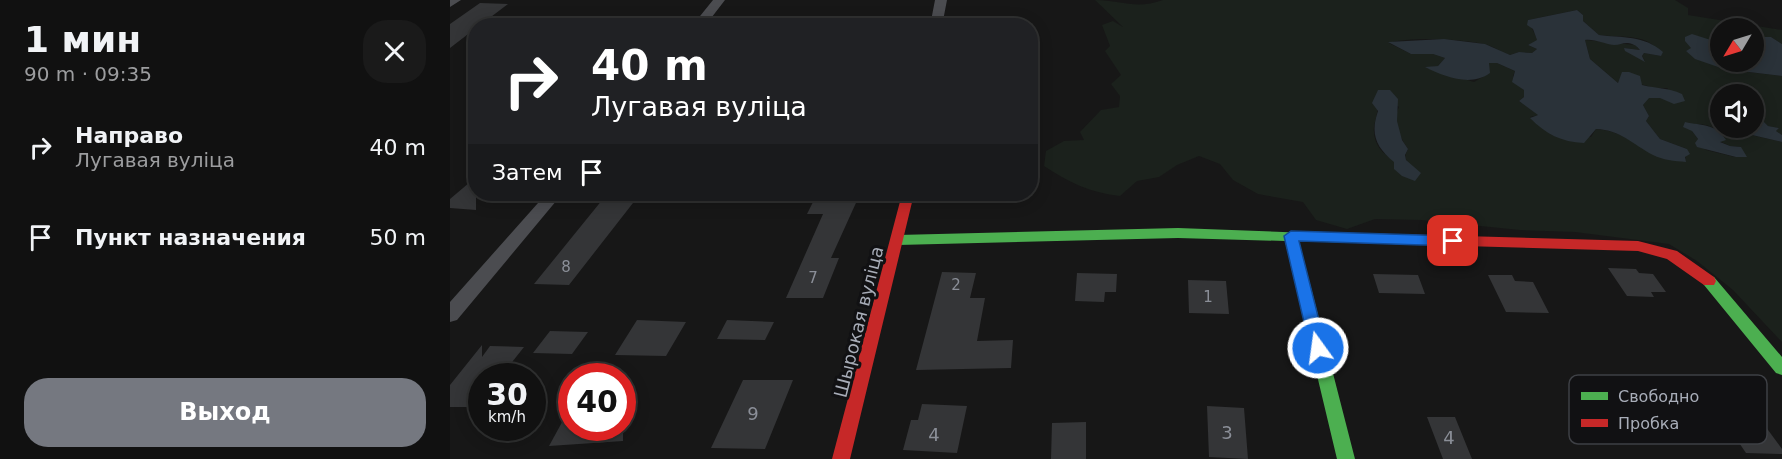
<!DOCTYPE html>
<html lang="ru">
<meta charset="utf-8">
<style>
:root{--surface:#111;--page:#1a1a1a;--text:#f1f3f6;--muted:#9c9d9f;--line:#303131;--accent:#757880}
body{margin:0;font-family:"DejaVu Sans",sans-serif;background:var(--page);color:var(--text);height:100vh;display:flex;flex-direction:column;font-size:22px;white-space:nowrap}
*{box-sizing:border-box;margin:0}
p{font-size:20px;color:var(--muted)}
.icon{flex:none;width:33px;height:33px;fill:none;stroke:currentColor;stroke-width:2;stroke-linecap:round;stroke-linejoin:round}
.map{position:relative;flex:1;overflow:hidden}
.drawer{display:flex;flex-direction:column;background:var(--surface);width:450px}
.drawer>*{flex:none}
.top-card{position:absolute;left:18px;top:18px;width:570px;height:183px;border-radius:24px;box-shadow:0 3px 15px #0003,0 0 0 2px var(--line);background:#202124;color:#fff;overflow:hidden}
.needle{width:39px;rotate:232deg}
.tools{position:absolute;left:1260px;top:18px;display:grid;gap:12px}
.tools a{display:grid;place-items:center;width:54px;height:54px;border-radius:50%;background:var(--surface);box-shadow:0 3px 15px #0003,0 0 0 2px var(--line);font-size:30px}
.speed{position:absolute;left:18px;top:363px;display:flex;gap:12px;font-size:30px;font-weight:700;text-align:center}
.speed>*{display:grid;place-content:center;width:78px;height:78px;border-radius:50%;background:var(--surface);box-shadow:0 3px 15px #0003,0 0 0 2px var(--line);line-height:1}
.speed small{font-size:15px;font-weight:400}
.speed .limit{border:9px solid #d22;background:#fff;color:#111}
.pin{position:absolute;display:grid;place-items:center;width:51px;height:51px;color:#fff;margin:-26px;border-radius:12px;box-shadow:0 3px 9px #0006}
.me{position:absolute;width:66px;margin:-33px;rotate:346deg;stroke-linejoin:round;filter:drop-shadow(0 0 4px #0008)}
.turn{display:flex;align-items:center;gap:21px;height:126px;padding:0 24px;font-size:27px}
.turn .icon{width:78px;height:78px;stroke-width:2.5}
.turn b{display:block;font-size:42px;line-height:51px}
.then{display:flex;align-items:center;height:57px;padding:0 24px;background:#0003;gap:12px;font-size:22px}
.round{display:grid;place-items:center;flex:none;width:63px;height:63px;border-radius:24px;background:var(--page)}
.summary{display:flex;align-items:center;justify-content:space-between;height:102px;padding:0 24px}
h1{font-size:36px;font-weight:700;line-height:45px}
.cta{display:flex;gap:12px;margin-top:auto;padding:12px 24px}
.cta a{flex:1;height:69px;border-radius:24px;background:var(--accent);color:#fff;font-size:24px;font-weight:700;line-height:69px;text-align:center}
ul{padding:0;list-style:none}
li{display:flex;align-items:center;gap:18px;height:90px;padding:0 24px}
li div{flex:1}
li b{display:block;font-size:22px}
li em{font-style:normal}
main{display:flex;flex:1;min-height:0}
.map>svg:first-child{display:block}
</style>
<main>
<section class="drawer">
<div class="summary"><div><h1>1 мин</h1><p>90 m · 09:35</p></div><a class="round"><svg class="icon" aria-label="close" viewBox="0 0 24 24"><path d="M6 6l12 12M18 6L6 18"/></svg></a></div>
<ul>
<li><svg class="icon" aria-label="right" viewBox="0 0 24 24"><path d="M7 20v-9h11M14 6l5 5-5 5"/></svg><div><b>Направо</b><p>Лугавая вуліца</p></div><em>40 m</em></li>
<li><svg class="icon" aria-label="arrive" viewBox="0 0 24 24"><path d="M6 21V4h12l-3 4 3 4H6"/></svg><div><b>Пункт назначения</b></div><em>50 m</em></li>
</ul>
<div class="cta"><a>Выход</a></div>
</section>
<div class="map">
<svg width="1332" height="459" viewBox="0 0 1332 459">
<rect width="100%" height="100%" fill="#171717"/>
<path fill="#1b211c" fill-rule="evenodd" d="M645,0C671,0 686,10 713,0H1225L1238,8V15L1332,30V44L1321,37L1305,53L1304,28H1270V43L1259,40L1236,51L1274,69L1332,76V135L1326,131L1329,128L1318,126L1313,121L1304,119V94H1270V111L1264,110V113H1258L1263,123L1270,128L1332,142V342L1283,290L1247,261L1219,244L1125,232L1070,230L971,220L925,219L897,229L866,220L853,202L808,194L783,180L770,164L749,156L727,165L709,177L687,181L670,196C641,193 618,182 594,166L596,151L614,141L634,140L630,132L651,110L669,107L670,96L661,84L671,75L655,51L660,46L652,25L663,21L673,27ZM1127,10L1133,15V21L1149,35C1170,38 1201,32 1211,56L1194,53L1192,56L1195,61L1174,48L1190,50L1185,45L1135,40L1140,59L1168,83L1171,78L1204,88H1218L1210,98H1198L1193,105L1199,116L1196,121L1210,139L1237,149L1235,161C1195,161 1183,131 1146,129L1141,137L1080,117L1089,115L1069,101L1074,97V90L1063,76L1065,71L1047,63H1038L1039,73L1024,82L977,68L988,66L995,58L983,54H961L939,43C961,36 1011,39 1034,44C1044,46 1050,52 1060,55L1069,52L1082,53L1087,49L1078,45L1088,41L1078,20ZM928,91L949,107C942,120 950,138 958,149C953,158 956,161 963,168C946,162 925,154 924,132C923,125 926,120 927,113C929,103 923,104 928,91ZM1246,124C1259,124 1266,128 1275,137L1269,141L1280,146L1291,147L1285,157L1256,150L1242,131Z"/>
<path fill="#2a3239" d="M1127,10L1133,15V21L1149,35C1172,38 1194,35 1213,52L1211,56L1194,53L1192,56L1195,62L1175,51L1174,48L1190,50C1187,47 1187,46 1182,44C1175,41 1171,45 1164,45C1153,44 1146,39 1135,40L1140,59L1168,83L1172,72H1179L1190,76L1192,85C1207,89 1217,87 1232,94L1235,101L1224,104L1210,98H1199L1193,105L1199,116L1196,121L1210,139L1237,149L1240,154L1235,157L1236,162C1224,161 1213,160 1203,155C1182,144 1171,130 1146,129L1134,143C1111,142 1096,134 1080,118L1088,115L1069,101L1074,97V90L1062,82L1065,71L1047,63H1039L1040,73C1021,87 995,77 975,67L988,66L995,58L983,54H961L938,42L994,39L1035,44L1060,55L1069,52L1082,53L1087,49L1078,45L1087,40L1083,29L1077,25L1078,20Z
M1242,34L1270,43V62H1304V53L1313,43V37H1321L1332,44V76L1274,69L1245,59L1236,51L1241,48L1235,41V37Z
M928,90H940L948,99L947,121L952,140L958,149L955,155L956,160L971,173L965,181L952,176L944,169V162C926,147 920,134 928,111L922,103Z
M1304,119L1313,121L1318,126L1329,128L1326,131L1332,135V142L1272,128H1304Z
M1235,122C1252,126 1266,123 1276,140L1270,142L1280,146L1291,147L1297,157H1286L1247,147L1245,143L1248,139L1242,131L1233,127Z"/>
<path fill="#343537" d="M30,3L58,4L29,26H26V28L0,48V24Z
M26,177V210L0,208V199Z
M157,194H190L119,285L84,284Z
M367,194H410L381,258H389L373,298H336L373,214H357Z
M1158,268L1186,269L1189,273L1203,274L1216,292H1201L1204,297L1177,296Z
M492,272L526,273L520,298H535L527,341L563,340L561,368L466,370Z
M627,273L667,274L666,292H655L654,302L625,301Z
M923,274L968,275L975,294L929,293Z
M1038,275H1062L1065,281L1083,282L1099,313L1056,312Z
M738,280L776,281L779,314L739,313Z
M187,320L236,322L216,356L165,355Z
M277,320L324,322L315,340L267,339Z
M100,331L138,332L122,354L83,353Z
M32,345V357L40,346L74,347L51,376H32V407H0V385Z
M293,380H343L315,449L261,448Z
M1249,384L1285,385L1332,449V454L1296,453Z
M122,404V428H173V441L99,446Z
M472,404L517,406L507,453L453,450L461,420H468Z
M757,406L794,408L798,459L759,457Z
M977,417H1005L1022,459H993Z
M636,422V459H601L602,423Z"/>
<g fill="none" stroke-linecap="round" stroke-linejoin="round">
<path fill="#4b4c50" fill-rule="evenodd" d="M0,0H11L0,7Z
M263,0H275L255,26H242Z
M485,0H497L492,26H480Z
M96,194H112L7,320L0,322V302Z"/>
<path fill="#4caf50" fill-rule="evenodd" d="M728,228L911,235L913,238L906,243L849,241L905,459H887L835,241L728,238L448,245L441,240L448,235Z
M1259,276L1264,277L1332,357V375L1326,373L1254,285L1252,281L1254,277Z"/>
<path fill="#c62828" fill-rule="evenodd" d="M452,194H464L400,459H382Z
M906,233L1188,241L1227,251L1264,277L1266,281L1264,285H1254L1217,259L1188,251L906,243L899,238Z"/>
</g>
<path fill="#1a73e8" stroke="#114b97" stroke-width="1.5" d="M841,231L1003,236L1010,241L1003,246L849,241L876,348L874,352L868,354L863,352L860,348L834,236Z"/>
<g text-anchor="middle" stroke-width="6" stroke-linejoin="round" paint-order="stroke">
<g font-size="15" fill="#8b8f98">
<text x="116" y="272">8</text>
<text x="363" y="283">7</text>
<text x="506" y="290">2</text>
<text x="758" y="302">1</text>
</g>
<g font-size="18" fill="#a8adb8" stroke="#111113">
<text transform="translate(409 322) rotate(-76)" y="6">Шырокая вуліца</text>
</g>
<g font-size="18" fill="#8b8f98">
<text x="303" y="420">9</text>
<text x="777" y="439">3</text>
<text x="484" y="441">4</text>
<text x="999" y="444">4</text>
</g>
</g>
<rect x="1119" y="375" width="198" height="69" rx="9" fill="#111113" stroke="#3e4045" stroke-width="1.5"/>
<rect x="1131" y="392" width="27" height="8" fill="#4caf50"/>
<rect x="1131" y="419" width="27" height="8" fill="#c62828"/>
<g font-size="16" fill="#a8adb8">
<text x="1168" y="402">Свободно</text>
<text x="1168" y="429">Пробка</text>
</g>
</svg>
<div class="tools">
<a><svg class="needle" viewBox="-14 -14 28 28"><path d="M0-13l5 13h-10z" fill="#e53935"/><path d="M0 13l5-13h-10z" fill="#9c9d9f"/></svg></a>
<a><svg class="icon" aria-label="sound" viewBox="0 0 24 24"><path d="M4 9h4l5-4v14l-5-4H4zM17 9q2 3 0 6"/></svg></a>
</div>
<div class="speed"><div>30<small>km/h</small></div><div class="limit">40</div></div>
<div class="pin" style="left:1003px;top:241px;background:#d93025"><svg class="icon" aria-label="arrive" viewBox="0 0 24 24"><path d="M6 21V4h12l-3 4 3 4H6"/></svg></div>
<svg class="me" style="left:868px;top:348px" viewBox="-20 -20 40 40"><circle r="17" fill="#1a73e8" stroke="#fff" stroke-width="3"/><path d="M0-11L8 9 0 5-8 9z" fill="#fff"/></svg>
<div class="top-card">
<div class="turn"><svg class="icon" aria-label="right" viewBox="0 0 24 24"><path d="M7 20v-9h11M14 6l5 5-5 5"/></svg><div><b>40 m</b>Лугавая вуліца</div></div>
<div class="then">Затем<svg class="icon" aria-label="arrive" viewBox="0 0 24 24"><path d="M6 21V4h12l-3 4 3 4H6"/></svg></div>
</div>
</div>
</main>
